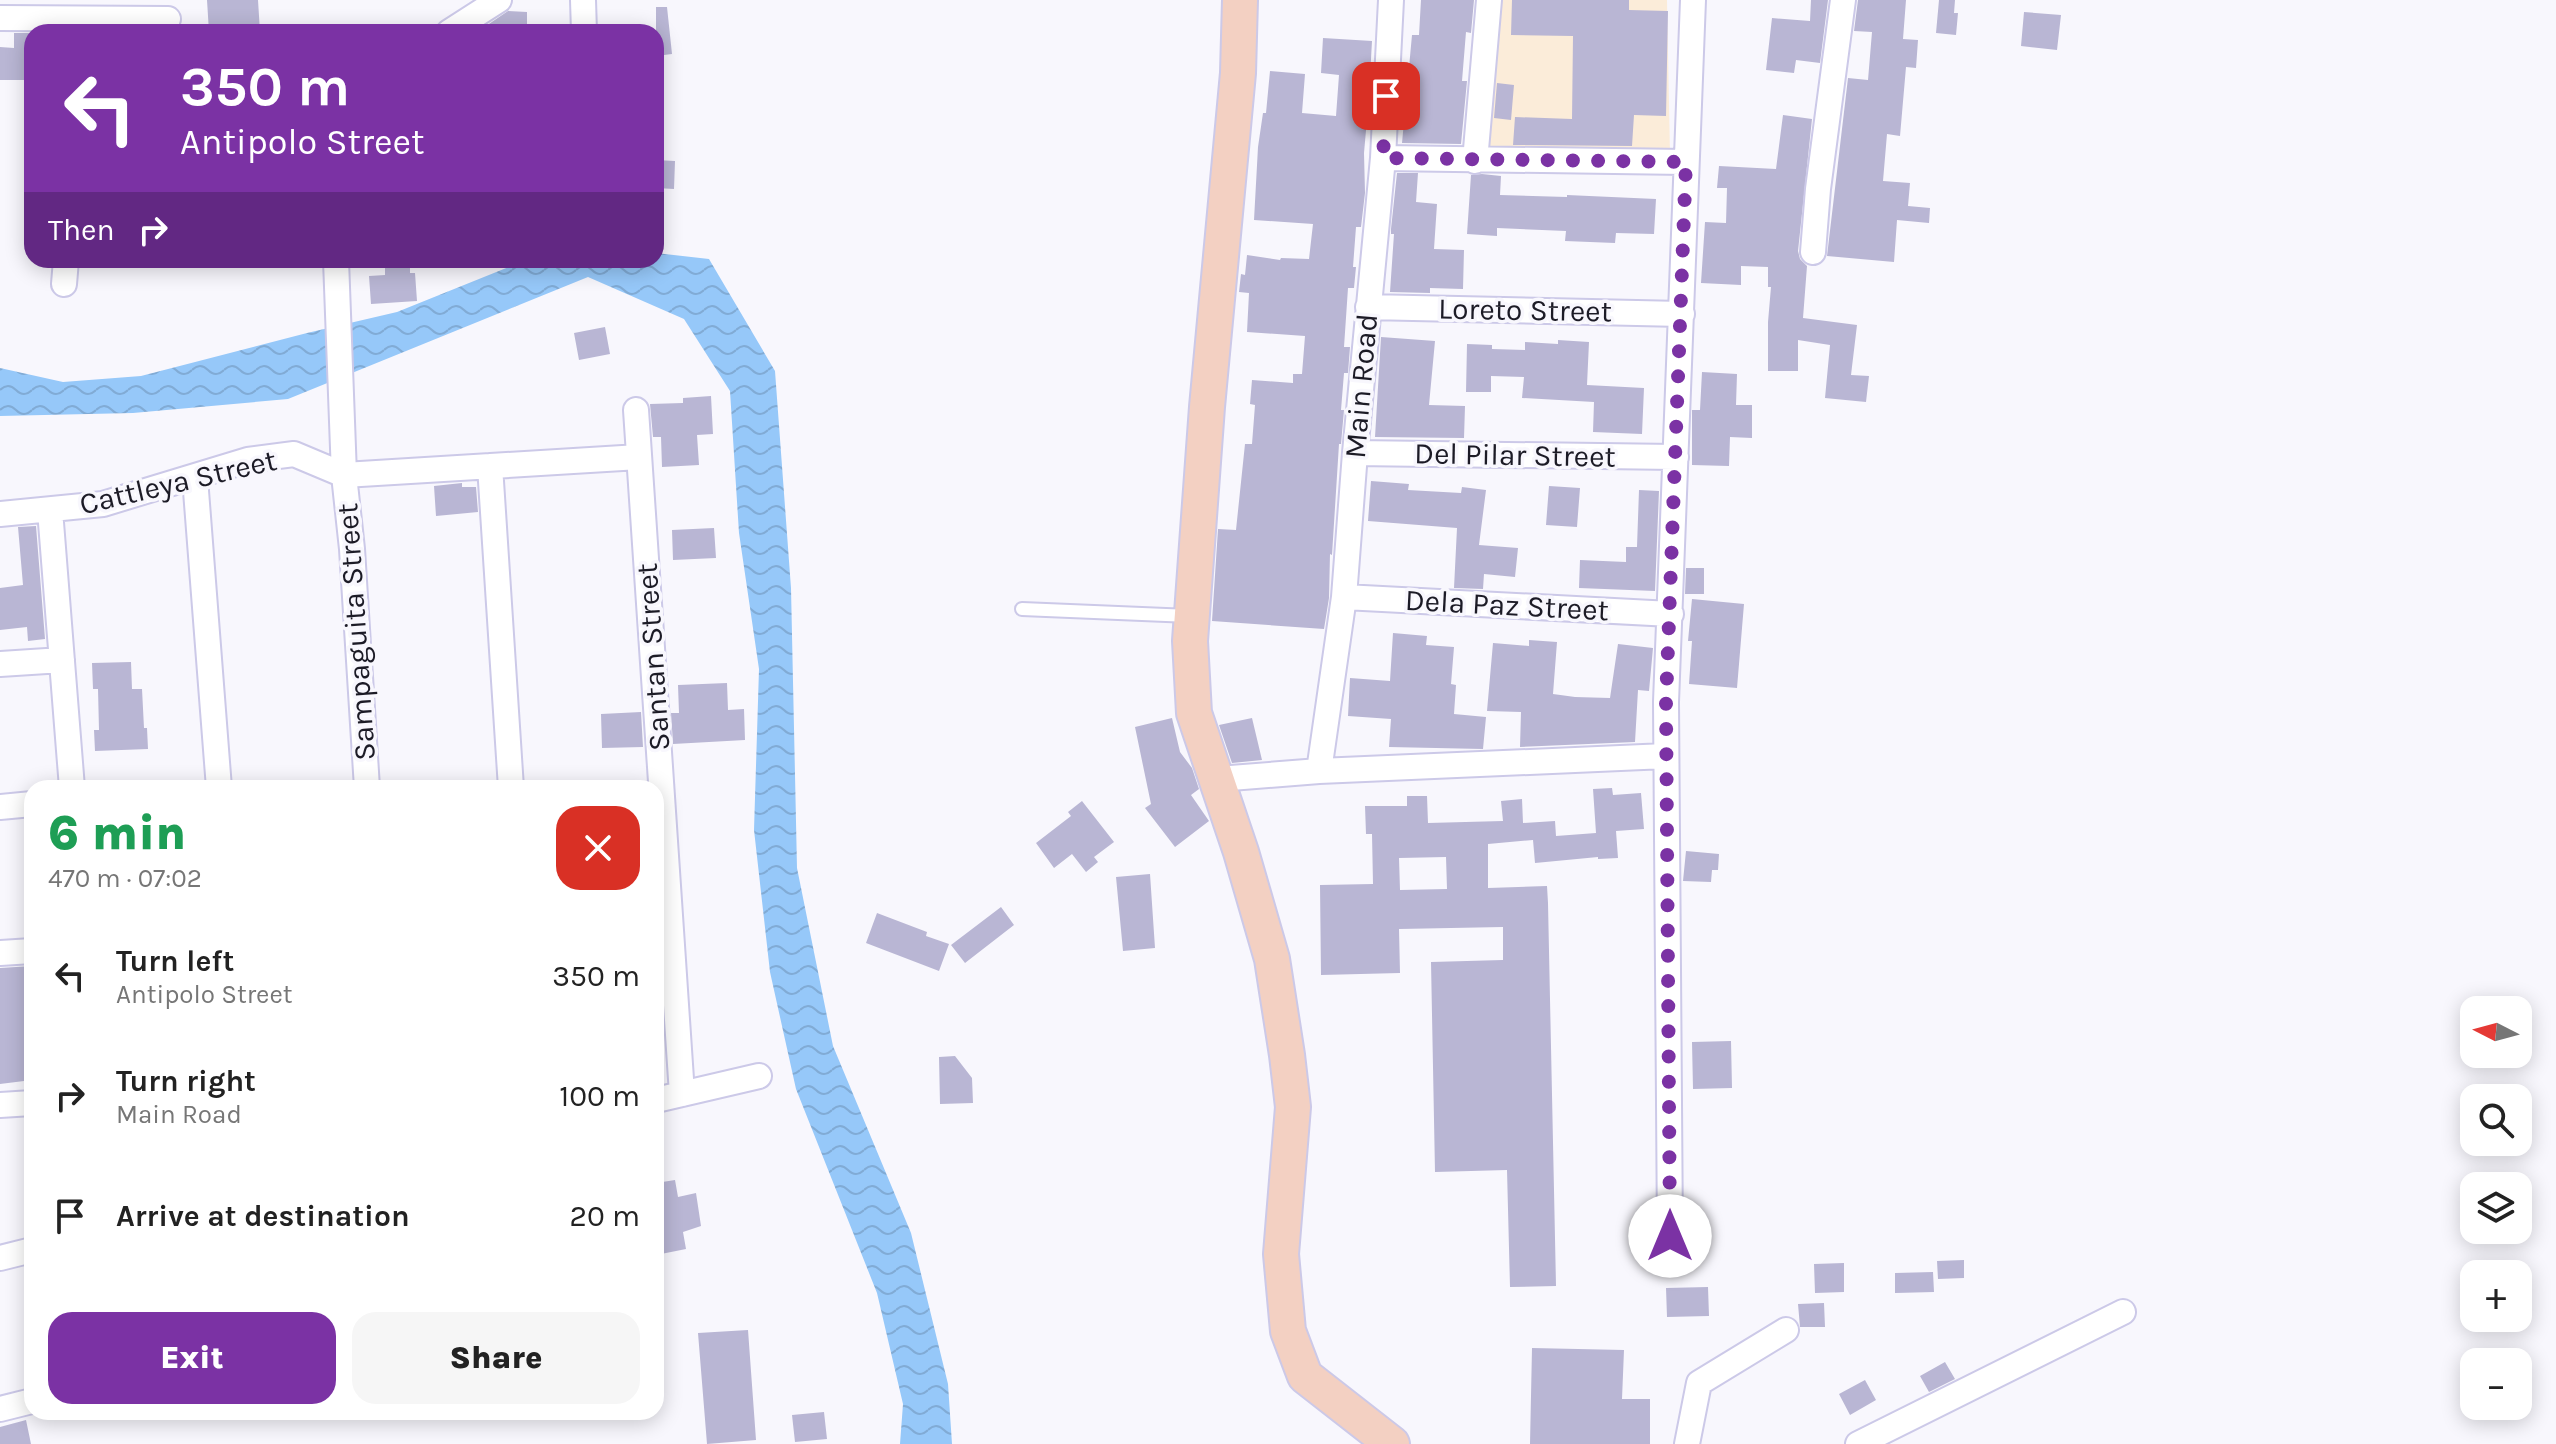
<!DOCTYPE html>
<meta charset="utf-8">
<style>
:root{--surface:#fff;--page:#f6f6f6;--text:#222;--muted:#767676;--accent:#7b32a4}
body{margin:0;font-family:Karla,sans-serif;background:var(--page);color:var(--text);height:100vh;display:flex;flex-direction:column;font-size:30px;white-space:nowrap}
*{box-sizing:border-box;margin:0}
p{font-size:26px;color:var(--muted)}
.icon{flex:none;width:44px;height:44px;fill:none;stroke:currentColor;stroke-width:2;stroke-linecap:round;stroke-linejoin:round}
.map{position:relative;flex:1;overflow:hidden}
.panel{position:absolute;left:24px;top:780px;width:640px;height:640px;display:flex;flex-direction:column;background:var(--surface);border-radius:24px;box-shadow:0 4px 20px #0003}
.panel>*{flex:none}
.guide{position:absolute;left:24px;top:24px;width:640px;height:244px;border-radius:24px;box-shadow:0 4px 20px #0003;background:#7b32a4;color:#fff;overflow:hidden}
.needle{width:52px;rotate:276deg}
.tools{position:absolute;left:2460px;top:996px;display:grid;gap:16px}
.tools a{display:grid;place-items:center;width:72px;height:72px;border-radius:16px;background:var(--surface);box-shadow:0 4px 20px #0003;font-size:40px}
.pin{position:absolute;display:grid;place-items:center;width:68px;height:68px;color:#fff;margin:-34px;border-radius:16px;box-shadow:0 4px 12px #0006}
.me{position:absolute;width:88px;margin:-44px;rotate:0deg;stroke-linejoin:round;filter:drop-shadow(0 0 6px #0008)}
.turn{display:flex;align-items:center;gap:28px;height:168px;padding:0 24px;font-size:36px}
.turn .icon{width:104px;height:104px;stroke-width:2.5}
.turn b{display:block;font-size:56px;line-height:68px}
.then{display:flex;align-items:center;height:76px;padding:0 24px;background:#0003;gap:16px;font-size:30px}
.round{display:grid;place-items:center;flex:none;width:84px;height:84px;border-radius:24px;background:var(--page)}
.headline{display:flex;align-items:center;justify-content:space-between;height:136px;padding:0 24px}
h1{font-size:48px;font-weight:800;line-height:60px;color:#1e9e55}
.action{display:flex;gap:16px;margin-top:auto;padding:16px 24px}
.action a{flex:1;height:92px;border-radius:24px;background:var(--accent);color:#fff;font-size:32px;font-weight:800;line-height:92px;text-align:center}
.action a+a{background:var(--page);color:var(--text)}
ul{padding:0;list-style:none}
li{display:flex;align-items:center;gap:24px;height:120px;padding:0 24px}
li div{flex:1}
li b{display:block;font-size:30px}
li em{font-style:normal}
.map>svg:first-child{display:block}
</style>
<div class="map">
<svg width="2556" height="1444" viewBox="0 0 2556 1444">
<defs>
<pattern id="water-waves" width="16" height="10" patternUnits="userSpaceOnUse" patternTransform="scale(2)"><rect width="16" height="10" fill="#96c8f9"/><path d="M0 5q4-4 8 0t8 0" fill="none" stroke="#81abd5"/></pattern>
</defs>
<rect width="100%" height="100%" fill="#f8f7fd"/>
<path fill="#fbecd9" d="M1495,0H1667L1670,155L1482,154Z"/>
<path fill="url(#water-waves)" d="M656,253L709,259L775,371L791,588L797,868L833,1046L911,1233L948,1384L952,1444H900L903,1404L877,1293L796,1089L770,972L754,830L759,669L739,533L730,391L684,319L588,277L288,399L133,413L0,416V368L63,382L141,376L307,333L397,312L526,260H656Z"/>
<path fill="#b9b6d4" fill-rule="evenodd" d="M207,0H258L260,32H209Z
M1421,0H1474L1471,33L1466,32L1462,81H1467L1461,144L1402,143L1412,35H1419Z
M1512,0H1629V10L1668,11L1666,116L1634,115L1632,146L1513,145L1515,117L1572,119L1573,36L1511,35Z
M1811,0H1828L1820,63L1796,60L1794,73L1766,70L1772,18L1810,21Z
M1858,0H1906L1903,39L1918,40L1916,68L1906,67L1900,136L1887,134L1883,181L1910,183L1908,206L1930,208L1929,223L1897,220L1894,262L1827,256L1848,78L1868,80L1872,32L1854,31Z
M1939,0H1955L1954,13H1958L1956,35L1936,33Z
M656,7H667L672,54L656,56Z
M508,11L527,12V32H486V26Z
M2024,12L2061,15L2057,50L2021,46Z
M14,33H32V80H0V47L14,48Z
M1323,38L1372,41L1370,77L1366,76L1363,119H1367L1364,153L1365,193L1361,227H1356L1353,267H1356L1354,288H1348L1344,347H1350L1348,373H1344L1341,410H1344L1341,444H1339L1332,555L1330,554L1329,598L1324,629L1212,621L1218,529L1236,530L1245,444H1252L1255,405L1250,404L1252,380L1293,383V374H1302L1305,336L1247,332L1249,293L1239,292L1241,274L1245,275L1247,255L1280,260L1281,258L1309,259L1313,224L1254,220L1258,147L1263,113H1266L1270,71L1305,74L1302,113L1336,116L1339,75L1321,73Z
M1497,83L1514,85L1511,120L1494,118Z
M1783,115L1812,119L1798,251L1800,259L1807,266L1803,318L1857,325L1851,375L1869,376L1866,402L1825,398L1830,345L1798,340V371H1768V322L1771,287H1768V267L1741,266V285L1701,283L1705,222L1726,223L1727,188H1717L1719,166L1776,169Z
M656,160L675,161L674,189L656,188Z
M1397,173H1418L1416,202L1437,204L1434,249L1464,250L1463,289L1430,288V293L1390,292L1394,234H1391V229Z
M1482,174L1501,176L1500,195L1567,197V195L1656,199L1654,234L1616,233L1615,243L1565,241L1566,231L1497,228V236L1467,234L1471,175Z
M385,260H410V273H415L417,301L371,304L369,276L385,275Z
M605,327L610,354L579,360L574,333Z
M1381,337L1435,341L1429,405L1465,406L1464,438L1375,437Z
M1558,340L1589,342L1587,385L1644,388L1642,434L1593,432L1594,402L1522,398L1524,377L1491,376V392H1466L1467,344L1492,345V349L1525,350V342L1558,344Z
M1702,372L1737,374L1736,405H1752V438L1730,437L1729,466L1692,465V410H1700Z
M711,396L713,434L697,435L699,465L662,467L661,437H653L650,404L683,403V398Z
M1371,481L1409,484L1408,490L1461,493L1462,487L1486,490L1479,545L1518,548L1515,577L1484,574L1483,589L1454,588L1457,528L1368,521Z
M462,483V487H476L478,512L436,516L434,486Z
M1549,486L1580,488L1577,527L1546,525Z
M1639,490L1659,491L1655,591L1579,588L1580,560L1626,562V547H1637Z
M36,526L45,639L28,641L27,627L0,630V588L23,585L18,527Z
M714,528L716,558L673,560L672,530Z
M1686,568H1704V594H1685Z
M1692,599L1744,604L1737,688L1689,684L1692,641H1688Z
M1393,633L1427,636L1426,645L1454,647L1451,684L1456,685L1454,714L1486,717L1483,749L1389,747L1391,719L1348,716L1350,678L1390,681Z
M1529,640L1557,642L1553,694L1575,697L1610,698L1618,644L1653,648L1649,691L1638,690L1635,742L1520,747L1521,712L1487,711L1493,643L1529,646Z
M131,662L132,689H142L144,728H147L148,749L95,751L94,730H99L98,689H93L92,663Z
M727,683L728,710L744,709L745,740L673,744L671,713H679L678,685Z
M641,712L643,747L602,748L601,714Z
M1172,718L1180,752L1192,768L1199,789L1191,795L1209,821L1175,847L1145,808L1151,804L1135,727Z
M1252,718L1262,760L1232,763L1219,725Z
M1612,788L1613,795L1641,793L1644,829L1616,831L1618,858L1598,859V857L1535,863L1533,840L1488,844V888L1547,886L1548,903L1556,1286L1510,1287L1507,1170L1435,1172L1431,962L1503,960V927L1399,929L1400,973L1321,975L1320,885L1373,884L1372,834H1366L1365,806H1407V796H1427L1428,823L1503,821L1501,801L1522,799L1523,823L1555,821L1556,836L1596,833L1593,789ZM1446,857L1447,889L1400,890L1399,858Z
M1082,801L1114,842L1094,857L1098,862L1086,872L1072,854L1054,868L1036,843L1071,816L1068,812Z
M1686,851L1719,854L1718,870H1712L1711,882L1683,881Z
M1150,874L1155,948L1123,951L1116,877Z
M1001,907L1014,925L965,963L951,945Z
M877,913L927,932L926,936L949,944L939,971L866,943Z
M32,966V1080L0,1084V968Z
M1731,1041L1732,1088L1693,1089L1692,1042Z
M955,1056L972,1078L973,1103L940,1104L939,1057Z
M675,1180L678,1197L696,1193L701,1226L683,1232L686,1249L656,1255V1183Z
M1964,1260V1278L1938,1279L1937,1261Z
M1844,1263V1292L1815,1293L1814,1264Z
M1933,1272L1934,1292L1895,1293V1273Z
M1708,1287L1709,1316L1667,1317L1666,1288Z
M1824,1303L1825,1327H1800L1798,1304Z
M748,1330L756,1440L707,1444L698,1333Z
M1532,1348L1624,1350L1622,1399H1650V1444H1530Z
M1945,1362L1955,1379L1929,1392L1920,1376Z
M1865,1380L1876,1400L1850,1415L1839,1394Z
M824,1412L827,1439L795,1442L792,1415Z
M26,1420L31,1444H0V1427Z"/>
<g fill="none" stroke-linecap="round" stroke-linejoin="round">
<defs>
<path id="lane" d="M1022,609L1190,616"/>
<path id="street" d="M583,0L584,32
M0,18L168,19
M449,32L499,0
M1383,158L1686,162
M1475,161L1489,0
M1813,252L1818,189L1843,0
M336,260L344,475L352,549L367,788
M64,284L66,260
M1368,307L1682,314
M636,410L682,1094
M1355,453L1676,457
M490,466L511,788
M195,478L219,788
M50,510L72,788
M0,514L103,504L248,460L294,454L344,475L639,457
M1344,597L1671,614
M0,664L62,660
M1319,771L1344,597L1355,453L1383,158L1391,0
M1218,779L1319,771L1666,756
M0,807L32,804
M0,953L32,951
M656,1100L759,1076
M0,1105L32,1103
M1670,1236L1666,702L1693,0
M0,1258L32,1250
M0,1409L32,1401
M1687,1444L1699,1383L1786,1330
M1858,1444L2123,1312"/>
<path id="secondary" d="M1240,0L1238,73L1207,407L1190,641L1194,713L1241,852L1272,959L1287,1055L1293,1107L1281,1254L1288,1331L1305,1376L1392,1444"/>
</defs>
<use href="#lane" stroke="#ccc9e8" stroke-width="16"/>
<use href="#street" stroke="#ccc9e8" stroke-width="28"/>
<use href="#secondary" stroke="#ccc9e8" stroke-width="38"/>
<use href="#lane" stroke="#fff" stroke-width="12"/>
<use href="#street" stroke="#fff" stroke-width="24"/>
<use href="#secondary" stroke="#f3d0c2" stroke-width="34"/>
</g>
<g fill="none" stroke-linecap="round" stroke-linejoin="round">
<path stroke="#7b32a4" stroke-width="14" stroke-dasharray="0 25.2" d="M1386,96L1383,158L1686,162L1666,702L1670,1236"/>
</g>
<g text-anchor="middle" stroke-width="7" stroke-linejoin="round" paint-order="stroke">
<g font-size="30" fill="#1c1b26" stroke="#f8f7fd">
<text transform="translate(1525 310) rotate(1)" y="10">Loreto Street</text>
<text transform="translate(1361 386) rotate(-85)" y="10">Main Road</text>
<text transform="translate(1515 455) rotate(1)" y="10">Del Pilar Street</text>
<text transform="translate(178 482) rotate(-13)" y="10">Cattleya Street</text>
<text transform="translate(1507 605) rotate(3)" y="10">Dela Paz Street</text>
<text transform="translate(356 632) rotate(-94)" y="10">Sampaguita Street</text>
<text transform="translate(653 657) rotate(-94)" y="10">Santan Street</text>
</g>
</g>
</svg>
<div class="tools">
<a><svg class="needle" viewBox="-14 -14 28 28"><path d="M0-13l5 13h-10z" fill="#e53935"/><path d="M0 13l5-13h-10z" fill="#767676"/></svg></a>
<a><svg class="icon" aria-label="search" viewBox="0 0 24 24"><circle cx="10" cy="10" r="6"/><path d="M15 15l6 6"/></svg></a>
<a><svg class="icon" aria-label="layers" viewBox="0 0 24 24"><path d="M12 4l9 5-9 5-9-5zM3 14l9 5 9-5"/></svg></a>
<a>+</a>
<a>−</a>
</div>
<div class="pin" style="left:1386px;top:96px;background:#d93025"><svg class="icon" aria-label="arrive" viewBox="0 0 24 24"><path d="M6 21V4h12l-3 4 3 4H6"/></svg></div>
<svg class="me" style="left:1670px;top:1236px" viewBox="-20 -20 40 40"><circle r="19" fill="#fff"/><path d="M0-13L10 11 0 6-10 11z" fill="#7b32a4"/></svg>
<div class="guide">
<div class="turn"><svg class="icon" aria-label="left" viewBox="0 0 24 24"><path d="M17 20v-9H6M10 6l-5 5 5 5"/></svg><div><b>350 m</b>Antipolo Street</div></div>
<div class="then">Then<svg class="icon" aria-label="right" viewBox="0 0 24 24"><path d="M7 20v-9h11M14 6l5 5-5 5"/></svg></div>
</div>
<section class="panel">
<div class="headline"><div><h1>6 min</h1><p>470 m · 07:02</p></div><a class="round" style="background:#d93025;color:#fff"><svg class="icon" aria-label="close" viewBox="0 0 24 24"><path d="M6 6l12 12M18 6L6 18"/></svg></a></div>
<ul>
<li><svg class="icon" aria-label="left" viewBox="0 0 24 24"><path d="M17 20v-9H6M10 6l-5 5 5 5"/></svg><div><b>Turn left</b><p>Antipolo Street</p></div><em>350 m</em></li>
<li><svg class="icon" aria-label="right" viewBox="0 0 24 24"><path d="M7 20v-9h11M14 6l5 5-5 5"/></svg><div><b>Turn right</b><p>Main Road</p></div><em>100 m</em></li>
<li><svg class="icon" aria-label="arrive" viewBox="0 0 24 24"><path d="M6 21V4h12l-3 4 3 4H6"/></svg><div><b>Arrive at destination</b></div><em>20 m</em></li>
</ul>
<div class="action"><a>Exit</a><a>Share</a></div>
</section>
</div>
